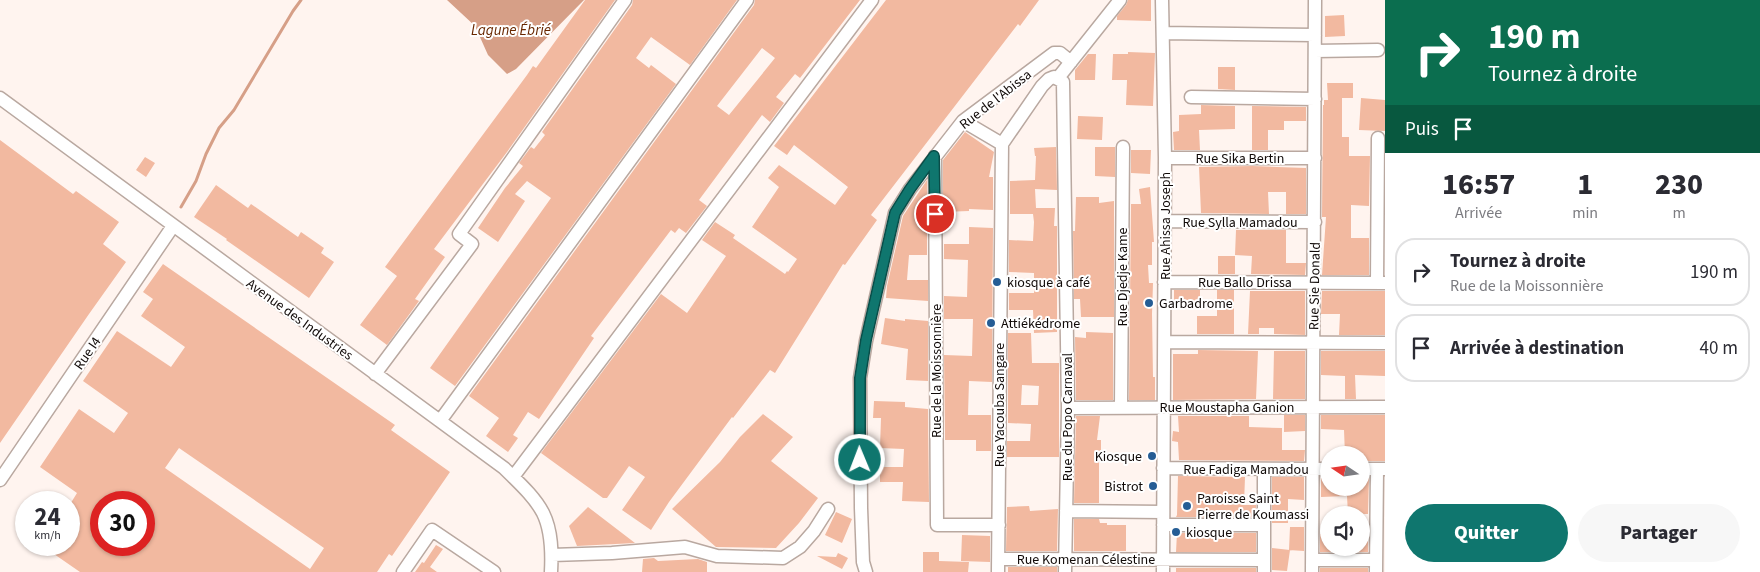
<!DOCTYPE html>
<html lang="fr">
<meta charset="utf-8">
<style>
:root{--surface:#fff;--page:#f7f7f7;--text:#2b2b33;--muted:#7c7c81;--line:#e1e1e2;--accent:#0f766e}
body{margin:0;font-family:"Source Sans 3",sans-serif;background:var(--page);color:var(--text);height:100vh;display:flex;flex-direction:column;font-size:19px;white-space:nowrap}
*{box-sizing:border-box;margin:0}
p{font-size:16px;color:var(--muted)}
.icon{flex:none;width:28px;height:28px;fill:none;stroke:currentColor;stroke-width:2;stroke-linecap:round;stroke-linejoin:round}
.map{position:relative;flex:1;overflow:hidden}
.details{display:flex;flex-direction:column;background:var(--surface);width:375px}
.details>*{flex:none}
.top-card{background:#0b6e4f;color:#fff;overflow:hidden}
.needle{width:32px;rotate:283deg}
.controls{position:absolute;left:1320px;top:446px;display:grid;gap:10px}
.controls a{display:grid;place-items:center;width:50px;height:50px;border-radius:50%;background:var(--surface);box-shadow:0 1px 4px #0004;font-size:25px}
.speed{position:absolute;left:15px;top:491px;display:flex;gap:10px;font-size:25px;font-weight:700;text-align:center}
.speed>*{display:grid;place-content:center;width:65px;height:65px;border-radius:50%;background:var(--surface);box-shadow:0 1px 4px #0004;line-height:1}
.speed small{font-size:12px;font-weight:400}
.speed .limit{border:8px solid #d22;background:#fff;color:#111}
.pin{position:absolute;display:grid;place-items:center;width:42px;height:42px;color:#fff;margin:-21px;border:2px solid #fff;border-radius:50%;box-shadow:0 1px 5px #0007}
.me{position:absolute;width:55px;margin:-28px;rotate:359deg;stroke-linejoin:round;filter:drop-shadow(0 0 4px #0008)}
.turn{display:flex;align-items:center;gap:18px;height:105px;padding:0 20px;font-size:22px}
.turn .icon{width:65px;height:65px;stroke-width:2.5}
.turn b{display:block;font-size:35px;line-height:42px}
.then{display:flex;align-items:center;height:48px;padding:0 20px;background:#0003;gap:10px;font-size:19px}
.eta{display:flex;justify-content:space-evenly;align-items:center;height:85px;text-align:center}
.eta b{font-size:30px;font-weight:800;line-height:35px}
.action{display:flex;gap:10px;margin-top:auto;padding:10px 20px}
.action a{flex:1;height:58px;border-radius:30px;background:var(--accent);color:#fff;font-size:20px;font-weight:800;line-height:58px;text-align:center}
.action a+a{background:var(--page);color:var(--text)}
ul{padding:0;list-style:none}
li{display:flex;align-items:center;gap:15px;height:68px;margin:0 10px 8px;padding:0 10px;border:2px solid var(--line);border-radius:20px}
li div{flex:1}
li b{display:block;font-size:19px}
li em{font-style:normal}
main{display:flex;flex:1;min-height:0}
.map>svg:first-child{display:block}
</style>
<main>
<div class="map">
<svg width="1385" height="572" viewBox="0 0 1385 572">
<rect width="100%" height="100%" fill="#fff4ef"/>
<path fill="#d69f87" d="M447,0H584L516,69L507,74L488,55L475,26Z"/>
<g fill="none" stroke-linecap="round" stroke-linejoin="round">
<path stroke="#d69f87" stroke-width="3" d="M181,207L196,181L206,154L219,128L234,110L293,11L301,0"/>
</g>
<path fill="#f2b9a0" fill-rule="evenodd" d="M585,0H615L507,152L434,249L445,257L415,299L419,301L387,345L360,325L397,276L385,267L527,75L533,66L536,68Z
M633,0H737L690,65L651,37L636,58L649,68L651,65L676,84L455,386L430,368L551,198L527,181L515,194L525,201L498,242L478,228L505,188L523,166L519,163L531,147L534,149L545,135L542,132L632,5Z
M755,0H860L800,78L795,74L776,97L784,103L770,122L762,115L699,200L707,206L686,233L679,228L675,233L671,230L591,336L594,338L539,419L528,412L513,435L518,438L508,452L486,436L499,418L469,396L754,5ZM762,48L775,58L729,115L717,106Z
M886,0H1039L1020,26L1018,24L871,215L877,220L845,265L843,264L775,373L770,370L733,418L732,417L669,502L651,530L622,510L645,477L629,466L607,498H603L541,453L661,294L687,313L726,256L702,240L715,222L735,235L733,238L785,274L787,271L788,272L797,259L752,227L779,187L768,178L779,165L835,205L848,187L794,145L787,155L774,146Z
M1128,0H1151V21L1117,20V16L1126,5Z
M1344,15L1345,36L1325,37V16Z
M1128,52L1155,53L1153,106L1126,105L1127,80H1112L1113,54H1128Z
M1088,54H1096L1095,80H1075V70Z
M1218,67H1235V90L1218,89Z
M1327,83H1353V98H1342V137H1349V156H1370L1369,206L1351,205V238H1369V275H1322L1326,217H1322L1323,105H1324V100H1328Z
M1361,98L1385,100V131L1359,130Z
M1201,105L1235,106V129L1199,130L1200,150H1174L1173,132L1179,131V115L1201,114Z
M1252,106L1306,107V121H1284V130H1268V150H1252Z
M1078,116L1103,117L1102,140L1077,139Z
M965,132L994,152L989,177H993V210L969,209V211L943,212V160Z
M0,140L73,194L76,191L119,222L103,244L126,262L89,314L0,443Z
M1056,147L1057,190L1035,189L1036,208H1055L1054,226H1057V332L1034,333L1033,310H1009V293H1034V273L1009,272V240L1033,241L1034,222L1033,214H1010V181L1035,180L1036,156H1035L1034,148Z
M1095,147H1115V177L1095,176Z
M1131,150H1151L1150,174L1131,173Z
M145,157L155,163L146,177L136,170Z
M1252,166L1306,168V214H1286V192H1268L1269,214L1201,213L1199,167Z
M927,180V255H909L907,280H928V301L886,298L887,286L903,216Z
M216,185L248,208L251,204L298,237L301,232L324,248L321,253L334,262L309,298L226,240L227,239L194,217Z
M1150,187L1154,242H1152V265H1148L1149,283H1153L1152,314L1153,377H1155V400H1129L1131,204H1141L1139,189Z
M1076,197H1099V203L1114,201V317H1081L1080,299H1074L1073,231H1075Z
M969,227L993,228L992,382L969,381L968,415H991V451H976V440H945L944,355L972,356L973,319H944V296L967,297L968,260L944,259V244H969Z
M1236,230H1286V263H1306L1305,275L1251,274L1252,256L1235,255Z
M1218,256H1235V274H1218Z
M163,264L395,425L391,430L450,472L392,556L389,554L377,572H80L41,545H69V506L77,493L40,467L79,409L114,433L128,413L83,381L117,331L171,367L185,347L141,316L153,299L143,292ZM179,448L324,548L310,569L165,468ZM101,502H144V545H101Z
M1174,290H1200V307H1174Z
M1217,290H1234V334H1235H1197V316H1217Z
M1250,291H1305V335L1274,334V328H1259V334H1248Z
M1322,291H1385V335H1339L1340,314H1321Z
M885,318L905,321V319L928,321V381L906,380L908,349L881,344Z
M1086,332L1113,333V400H1076L1075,337L1086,338Z
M1008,333H1031L1032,363H1059V457H1007V441H1030L1031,424L1008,423ZM1022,385L1039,386L1038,405H1021Z
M1198,350L1258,351L1256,399L1173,400V354H1198Z
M1274,351H1305V399H1273Z
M1321,351H1385V376L1355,375L1356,399H1345V376L1321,375Z
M874,401L905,402V407L928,409L929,502L902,501L903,482H880V467H903L904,449L880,448L881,418H873Z
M763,414L793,437L771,461L818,498L799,523L776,548L716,547L672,509L720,462L740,437Z
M1284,415H1305V431L1284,432Z
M1321,415H1385V461H1361V455H1345L1344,430L1321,429Z
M1076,416H1100L1097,440H1101V456H1099V503H1074Z
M1178,416H1249V427L1282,428V450H1305L1304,461L1179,460L1178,442L1172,441L1173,431L1179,432Z
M1178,476L1245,477L1244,505H1256V517H1176L1177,515Z
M1272,477H1304V500L1288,499V523H1272Z
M1321,477H1329V488H1361V477H1369L1368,514H1348L1347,496L1321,497Z
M1029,506L1030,511L1058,509L1057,551H1006L1007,507Z
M588,507L635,543L577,546L569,526Z
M836,512L852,519L842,543L825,535Z
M1074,519H1099L1100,523H1107V525H1126V551H1074Z
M1290,527H1304V551L1289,550Z
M1177,533H1256V552H1176Z
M1361,533H1368V552H1320V534H1329V548H1361Z
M962,535L990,536V562L961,561Z
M436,545L443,549L430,567L437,572H415L422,562L424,563Z
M1272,548L1290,550L1287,571L1272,570Z
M923,552H939V561L969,562L968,572H923Z
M838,553L848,558L842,569L817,556L836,557Z
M654,558L658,561L698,559L707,562V572H642L643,559Z
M1008,567H1057V572H1008Z
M1176,568H1256V572H1176Z
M1320,568H1368V572H1320Z"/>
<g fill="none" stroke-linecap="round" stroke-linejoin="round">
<defs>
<path id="minor" d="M1162,0L1165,158L1163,572
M1163,33L1315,35
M1315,51L1378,50
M1058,78L1120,0
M1191,97L1315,99
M0,98L504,468C518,482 534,496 543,513C552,531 552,553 551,572
M963,121L1002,144
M935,156L937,525H999
M1165,158H1315
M1165,221L1315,222
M1164,282L1385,283
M1377,283L1378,138
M1164,342L1385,343
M375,374L472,244L459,234L625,0
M1121,407L1123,147
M1068,408L1385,407
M440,421L747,0
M1163,468L1329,469
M1264,469V572
M1361,469H1384
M513,477L872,0
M0,480L173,226
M1066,511L1163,512
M1163,525H1264
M552,555L612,553L685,547L717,556L783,558L800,547L814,531L828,509
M998,559L1264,560
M1312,560H1376
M403,572L432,530L494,572
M866,572L863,562L861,508L860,378L866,341L895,213L910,189L963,121L1054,53H1060L1071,62
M998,572L1002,144L1042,86L1049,79L1054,77L1063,82L1068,408L1065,572
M1312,572L1315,0
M1376,572L1377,469"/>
</defs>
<use href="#minor" stroke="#b9a8a0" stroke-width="15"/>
<use href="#minor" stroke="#fff" stroke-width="12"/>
</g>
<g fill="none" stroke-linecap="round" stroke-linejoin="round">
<defs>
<path id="route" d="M860,460V378L866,340L895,213L910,189L934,156L935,214"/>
</defs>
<use href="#route" stroke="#0a4d48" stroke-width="12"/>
<use href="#route" stroke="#0f766e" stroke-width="9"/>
</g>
<g fill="#255d95" stroke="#fff" stroke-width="2">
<circle cx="997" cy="282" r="5"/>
<circle cx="1149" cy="303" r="5"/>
<circle cx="991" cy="323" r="5"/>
<circle cx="1152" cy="456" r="5"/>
<circle cx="1153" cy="486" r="5"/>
<circle cx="1187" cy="506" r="5"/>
<circle cx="1176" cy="532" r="5"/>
</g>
<g text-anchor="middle" stroke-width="4" stroke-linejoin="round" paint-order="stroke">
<g font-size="14" fill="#100a08" stroke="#fff">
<text transform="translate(995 99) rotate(-38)" y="5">Rue de l'Abissa</text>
<text x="1240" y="163">Rue Sika Bertin</text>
<text x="1240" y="227">Rue Sylla Mamadou</text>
<text transform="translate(1165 226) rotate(-90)" y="5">Rue Ahissa Joseph</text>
<text transform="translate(1122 277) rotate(-90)" y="5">Rue Djedje Kame</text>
<text x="1245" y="287">Rue Ballo Drissa</text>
<text transform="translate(1314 286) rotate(-89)" y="5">Rue Sie Donald</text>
<text transform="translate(300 319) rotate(36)" y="5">Avenue des Industries</text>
<text transform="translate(87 353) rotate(-56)" y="5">Rue I4</text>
<text transform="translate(936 371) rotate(-90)" y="5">Rue de la Moissonnière</text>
<text transform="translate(999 405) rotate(-90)" y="5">Rue Yacouba Sangare</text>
<text x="1227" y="412">Rue Moustapha Ganion</text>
<text transform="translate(1067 417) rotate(-90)" y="5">Rue du Popo Carnaval</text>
<text x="1246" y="474">Rue Fadiga Mamadou</text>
<text x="1086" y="564">Rue Komenan Célestine</text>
</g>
<g font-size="14" fill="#100a08" stroke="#fff" text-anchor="start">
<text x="1007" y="287">kiosque à café</text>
<text x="1159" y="308">Garbadrome</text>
<text x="1001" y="328">Attiékédrome</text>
<text x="1142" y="461" text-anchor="end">Kiosque</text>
<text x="1143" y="491" text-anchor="end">Bistrot</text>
<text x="1197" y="503">Paroisse Saint<tspan x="1197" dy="16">Pierre de Koumassi</tspan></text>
<text x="1186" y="537">kiosque</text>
</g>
<g font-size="15" font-style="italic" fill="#692800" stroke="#fff">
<text x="511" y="35">Lagune Ébrié</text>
</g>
</g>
</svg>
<div class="controls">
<a><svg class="needle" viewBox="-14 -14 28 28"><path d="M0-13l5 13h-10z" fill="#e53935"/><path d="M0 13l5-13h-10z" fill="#7c7c81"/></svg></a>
<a><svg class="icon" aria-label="sound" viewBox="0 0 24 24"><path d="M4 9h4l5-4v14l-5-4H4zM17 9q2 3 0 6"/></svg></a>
</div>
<div class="speed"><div>24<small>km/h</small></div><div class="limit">30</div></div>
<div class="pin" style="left:935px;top:214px;background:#d93025"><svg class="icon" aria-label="arrive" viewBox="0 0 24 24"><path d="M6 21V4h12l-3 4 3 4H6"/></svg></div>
<svg class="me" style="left:860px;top:460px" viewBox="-20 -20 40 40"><circle r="17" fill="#0f766e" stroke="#fff" stroke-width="3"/><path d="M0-11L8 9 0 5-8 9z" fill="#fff"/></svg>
</div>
<section class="details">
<div class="top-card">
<div class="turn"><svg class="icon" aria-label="right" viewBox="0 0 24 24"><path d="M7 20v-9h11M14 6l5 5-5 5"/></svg><div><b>190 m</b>Tournez à droite</div></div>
<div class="then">Puis<svg class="icon" aria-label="arrive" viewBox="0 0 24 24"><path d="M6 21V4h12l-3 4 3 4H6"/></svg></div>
</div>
<div class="eta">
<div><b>16:57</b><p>Arrivée</p></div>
<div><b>1</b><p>min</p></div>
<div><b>230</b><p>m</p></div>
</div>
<ul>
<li><svg class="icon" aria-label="right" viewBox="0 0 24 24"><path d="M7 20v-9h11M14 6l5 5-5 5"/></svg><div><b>Tournez à droite</b><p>Rue de la Moissonnière</p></div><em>190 m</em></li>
<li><svg class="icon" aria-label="arrive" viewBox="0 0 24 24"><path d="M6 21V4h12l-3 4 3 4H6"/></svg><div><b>Arrivée à destination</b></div><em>40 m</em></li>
</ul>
<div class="action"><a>Quitter</a><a>Partager</a></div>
</section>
</main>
